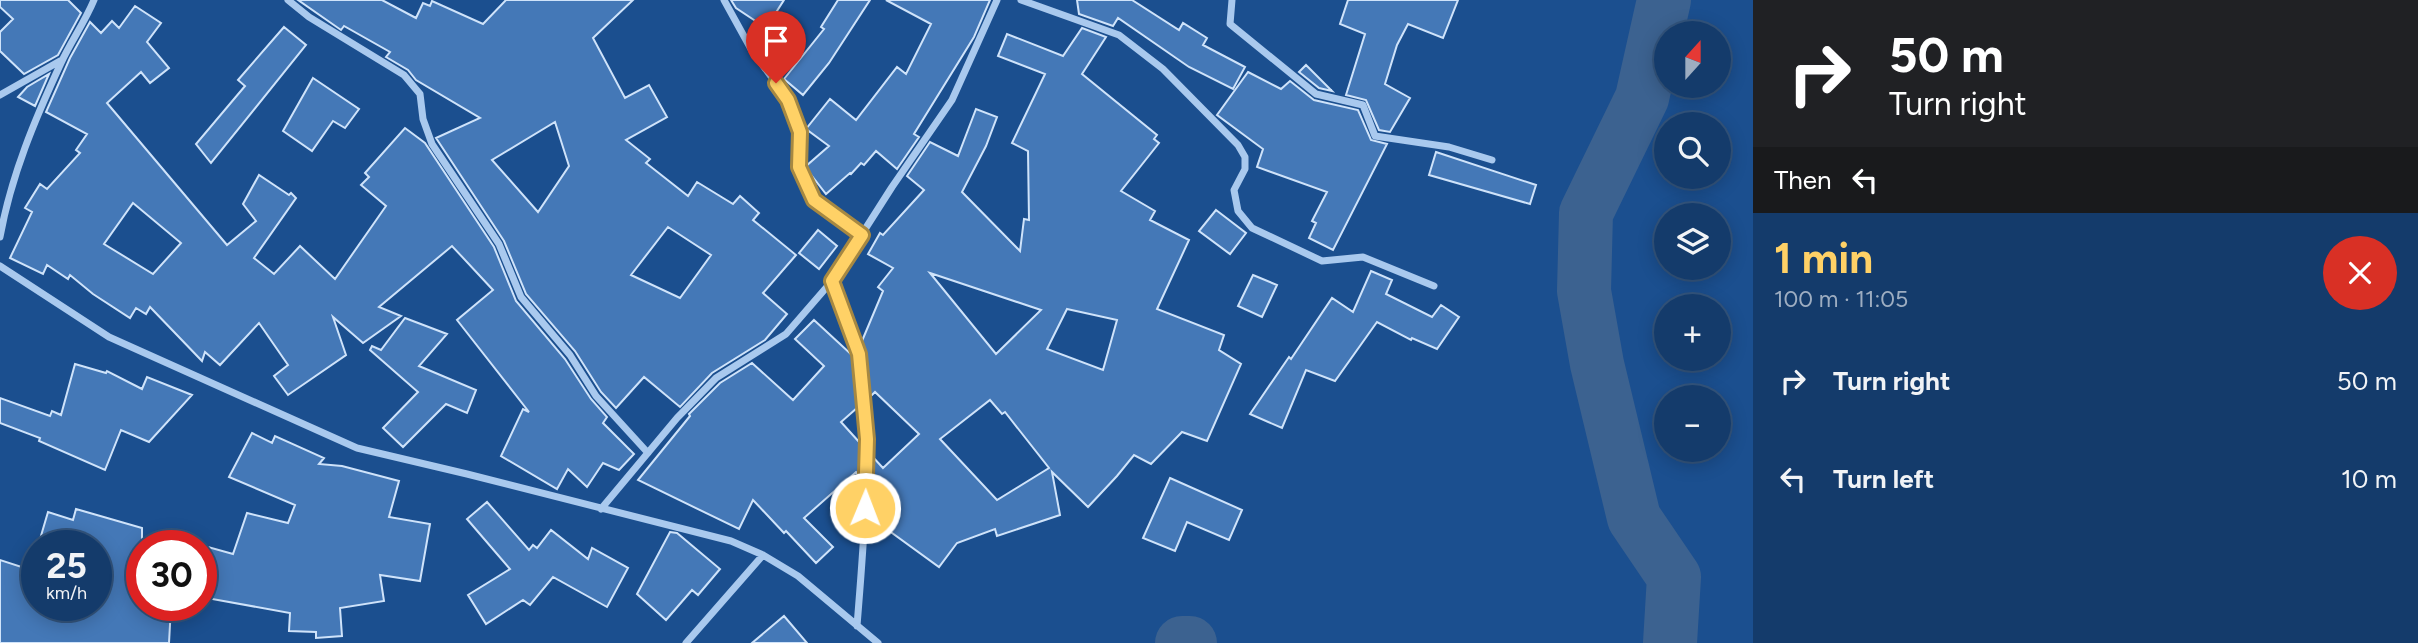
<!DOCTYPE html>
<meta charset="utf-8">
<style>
:root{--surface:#143b6b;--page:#214673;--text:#f1f3f6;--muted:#9dadc1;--line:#33557e;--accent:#ffd166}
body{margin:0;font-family:Figtree,sans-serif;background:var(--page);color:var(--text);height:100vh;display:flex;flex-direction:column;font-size:26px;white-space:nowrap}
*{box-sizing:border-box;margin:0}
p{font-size:23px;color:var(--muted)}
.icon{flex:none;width:38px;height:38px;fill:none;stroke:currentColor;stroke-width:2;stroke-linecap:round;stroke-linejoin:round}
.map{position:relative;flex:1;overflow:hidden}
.details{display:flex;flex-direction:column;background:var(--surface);width:665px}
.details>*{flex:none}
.guide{background:#202124;color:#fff;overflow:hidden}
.needle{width:46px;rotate:21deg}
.tools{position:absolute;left:1654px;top:21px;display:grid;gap:14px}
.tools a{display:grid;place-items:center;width:77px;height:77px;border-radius:50%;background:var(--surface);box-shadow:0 4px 18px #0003,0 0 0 2px var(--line);font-size:35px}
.speed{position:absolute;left:21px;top:530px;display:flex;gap:14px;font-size:35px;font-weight:700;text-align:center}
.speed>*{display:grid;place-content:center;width:91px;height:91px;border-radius:50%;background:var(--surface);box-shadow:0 4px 18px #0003,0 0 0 2px var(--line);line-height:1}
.speed small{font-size:18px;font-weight:400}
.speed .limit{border:10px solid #d22;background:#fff;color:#111}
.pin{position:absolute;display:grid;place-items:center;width:60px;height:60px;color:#fff;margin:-72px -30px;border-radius:50% 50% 50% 0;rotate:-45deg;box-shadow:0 0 7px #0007}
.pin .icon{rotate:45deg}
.me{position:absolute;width:77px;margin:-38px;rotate:1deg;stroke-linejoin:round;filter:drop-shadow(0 0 5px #0008)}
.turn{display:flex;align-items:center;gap:24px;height:147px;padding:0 21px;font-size:32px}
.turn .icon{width:91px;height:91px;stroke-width:2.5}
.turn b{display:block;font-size:49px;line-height:60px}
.then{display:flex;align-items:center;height:66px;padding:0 21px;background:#0003;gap:14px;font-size:26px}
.round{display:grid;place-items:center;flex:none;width:74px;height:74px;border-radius:37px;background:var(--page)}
.head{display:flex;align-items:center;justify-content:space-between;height:119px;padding:0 21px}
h1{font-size:42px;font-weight:700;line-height:52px;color:var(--accent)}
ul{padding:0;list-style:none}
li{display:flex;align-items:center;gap:21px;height:98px;padding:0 21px}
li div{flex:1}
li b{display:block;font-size:26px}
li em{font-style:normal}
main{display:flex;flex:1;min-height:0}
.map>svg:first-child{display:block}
</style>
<main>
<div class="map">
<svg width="1753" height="643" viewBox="0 0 1753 643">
<rect width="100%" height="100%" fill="#1b4f8f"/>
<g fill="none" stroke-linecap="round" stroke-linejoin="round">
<path stroke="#3c6290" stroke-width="54" d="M1664,0L1642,98L1586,213L1584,291L1597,364L1634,518L1674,577L1670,643
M1182,643H1190"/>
</g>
<path fill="#4478b7" stroke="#cfe3fa" stroke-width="2" fill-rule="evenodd" d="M0,0H68L81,13L58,55L24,74L0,51V32L13,19L0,7Z
M298,0H382L416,18L423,3L430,6L432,1L483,24L506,0H633L593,38L625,98L649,85L667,117L626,140L650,159L646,163L688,196L697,182L733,204L740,196L759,213L753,220L796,255L763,293L787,314L765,340L712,373L680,407L644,377L616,408L601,392L575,351L526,294L504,241L438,141L436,138L480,118L416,80L408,70L386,57L390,52L344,26L341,30ZM555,122L569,166L538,212L492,160ZM668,227L711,255L680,298L631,275Z
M731,0H784L766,28L736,8Z
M838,0H870L829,63L803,95L784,79L824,29L821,27Z
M886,0H990L974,37L914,134L919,137L897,169L876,151L864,165L861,163L851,174L850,173L826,194L805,167L829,146L806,129L830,99L856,120L897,67L906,74L931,24Z
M1077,0H1132L1179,30L1183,23L1207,38L1203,45L1245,67L1233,89L1189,67L1118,18L1113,26L1079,14Z
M1348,0H1458L1443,38L1408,24L1397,45L1385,84L1410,98L1390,132L1379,130L1366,100L1346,95L1365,34L1340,24Z
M135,6L161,23L147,42L169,68L150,83L141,72L107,103L227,245L256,221L243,204L259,175L289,195L291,193L296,198L254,258L274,274L300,246L335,279L386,206L361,185L369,177L365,173L405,128L425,143L494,247L516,301L565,359L591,399L607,417L603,423L634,454L619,470L603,463L587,487L568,469L557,489L501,456L523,409L529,412L457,320L493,290L452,246L379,307L401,316L363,343L333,317L346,355L288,395L274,376L288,365L259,323L220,365L205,352L202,361L150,307L146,314L136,308L130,318L93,294L70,275L68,279L47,265L43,274L10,258L32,212L25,208L40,184L47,189L80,153L76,150L87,134L46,112L70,58L90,22L101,33L112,21L119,28ZM133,203L181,243L153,274L104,244Z
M284,27L306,45L211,163L196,144L245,86L238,80Z
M1082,28L1106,37L1082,74L1157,135L1154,139L1159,143L1121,191L1155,211L1150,220L1189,240L1157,309L1224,335L1219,350L1241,364L1207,441L1182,432L1151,464L1134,455L1117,476L1088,507L1052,472L1060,515L997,536L995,529L957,543L939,567L877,522L889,506L872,488V456L883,468L919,434L875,392L870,397L862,341L883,291L878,287L893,268L868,254L880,233L883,235L924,190L907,176L930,142L958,156L976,109L997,117L986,146L962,192L1020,251L1024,219L1029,220L1028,151L1012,143L1045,74L998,56L1007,34L1063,56ZM930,273L1041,310L996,354ZM1067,309L1117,320L1103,370L1047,349ZM990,400L1002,414L1005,412L1049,468L997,500L940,439Z
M1306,65L1332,91L1319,88L1299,72Z
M1248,72L1281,89L1290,81L1314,100L1358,110L1371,140L1387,144L1333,250L1309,238L1316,223L1312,221L1327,192L1257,167L1263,149L1217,115Z
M49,74L35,106L18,97L27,87Z
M313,78L359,109L345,128L333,121L312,151L283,131Z
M1436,152L1536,185L1530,204L1429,175Z
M1216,210L1246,233L1230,254L1199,231Z
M818,230L837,246L819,269L799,253Z
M1371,271L1392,280L1386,294L1432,317L1441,305L1459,317L1437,349L1412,338L1411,340L1377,322L1335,381L1306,370L1282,428L1250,414L1289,357L1291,359L1332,298L1353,312Z
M1253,275L1277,285L1262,317L1238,306Z
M405,318L447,334L419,366L476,390L467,413L446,404L403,447L383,428L418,392L370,350L372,346L381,350Z
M814,320L853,356L858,407L841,422L860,443V476L856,472L804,518L833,547L816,563L786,531L784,533L753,500L739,529L638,480L690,416L689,414L720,383L752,363L793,400L824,366L795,339Z
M75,364L106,373L107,371L142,389L147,377L192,395L149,442L121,430L105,470L39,441L40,438L0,423V398L50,416L52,411L61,415Z
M252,433L272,443L275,436L324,458L319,464L342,466L399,481L389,517L430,524L420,581L380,575L384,601L340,608L342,636L316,638V632L289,631L290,613L201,597V545L233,554L247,513L288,523L295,505L229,477Z
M1170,478L1242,510L1229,540L1187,522L1175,551L1143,538Z
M487,502L529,550L533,545L537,548L551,530L588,559L592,548L628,568L607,607L553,577L530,605L523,600L486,624L468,595L510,569L467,519Z
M76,509L142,528V606H171L169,643H0V560L37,572V606H96V546H38L48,512L73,520Z
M670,532L677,533L720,569L698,595L692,590L666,620L637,594Z
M784,616L807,643H752Z"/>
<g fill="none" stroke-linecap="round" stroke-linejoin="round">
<path stroke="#a9c9ee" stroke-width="7" d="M288,0L309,17L404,75L420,94L423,119L432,144L499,244L521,297L570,355L596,396L648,453
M724,0L751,49L788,100L800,132L799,168L814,200L862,235
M1021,0L1119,35L1163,69L1238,145L1245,157V169L1234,190L1238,211L1252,228L1322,261L1363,257L1434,286
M1232,0L1230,24L1316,94L1363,105L1375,136L1449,147L1492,160
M0,95L60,61
M0,237C11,176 35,119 61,63C71,41 85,22 94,0
M0,266L109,337L357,448L467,474L731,541L763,555L798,576L878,643
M832,281C841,305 855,332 859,357C873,446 864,537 857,626
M601,509L677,418L716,378L786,334L832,281L892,187L952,100L997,0
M686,643L763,555"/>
</g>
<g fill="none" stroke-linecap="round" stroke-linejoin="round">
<defs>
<path id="route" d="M776,83L788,100L800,132L799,167L814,200L862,235L832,281L859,354L867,439L865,508"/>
</defs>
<use href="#route" stroke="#a68842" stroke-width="18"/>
<use href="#route" stroke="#ffd166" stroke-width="12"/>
</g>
</svg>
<div class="tools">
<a><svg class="needle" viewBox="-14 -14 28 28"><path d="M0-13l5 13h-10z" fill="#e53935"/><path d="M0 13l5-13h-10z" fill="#9dadc1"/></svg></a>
<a><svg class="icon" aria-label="search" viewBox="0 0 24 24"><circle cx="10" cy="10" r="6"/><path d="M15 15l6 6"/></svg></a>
<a><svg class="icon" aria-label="layers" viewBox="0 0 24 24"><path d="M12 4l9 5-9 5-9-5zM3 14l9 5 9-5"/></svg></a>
<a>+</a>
<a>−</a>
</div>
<div class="speed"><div>25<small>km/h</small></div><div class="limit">30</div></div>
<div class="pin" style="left:776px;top:83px;background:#d93025"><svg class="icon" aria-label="arrive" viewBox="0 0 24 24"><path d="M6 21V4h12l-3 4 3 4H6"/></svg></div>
<svg class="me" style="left:865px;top:508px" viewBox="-20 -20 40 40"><circle r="17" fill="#ffd166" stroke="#fff" stroke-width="3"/><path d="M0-11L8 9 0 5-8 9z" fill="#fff"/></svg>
</div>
<section class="details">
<div class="guide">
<div class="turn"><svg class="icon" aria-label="right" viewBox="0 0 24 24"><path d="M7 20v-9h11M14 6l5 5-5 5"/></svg><div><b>50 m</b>Turn right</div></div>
<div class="then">Then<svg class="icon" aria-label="left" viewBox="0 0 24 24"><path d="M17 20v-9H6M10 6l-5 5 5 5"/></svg></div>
</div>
<div class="head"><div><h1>1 min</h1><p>100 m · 11:05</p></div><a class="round" style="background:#d93025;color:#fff"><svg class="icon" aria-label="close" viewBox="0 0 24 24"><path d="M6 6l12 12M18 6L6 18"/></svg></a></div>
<ul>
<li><svg class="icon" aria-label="right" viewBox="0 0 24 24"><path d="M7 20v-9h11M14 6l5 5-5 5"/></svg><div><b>Turn right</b></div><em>50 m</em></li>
<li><svg class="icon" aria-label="left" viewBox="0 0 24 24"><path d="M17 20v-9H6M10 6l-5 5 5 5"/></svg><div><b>Turn left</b></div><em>10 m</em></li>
</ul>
</section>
</main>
